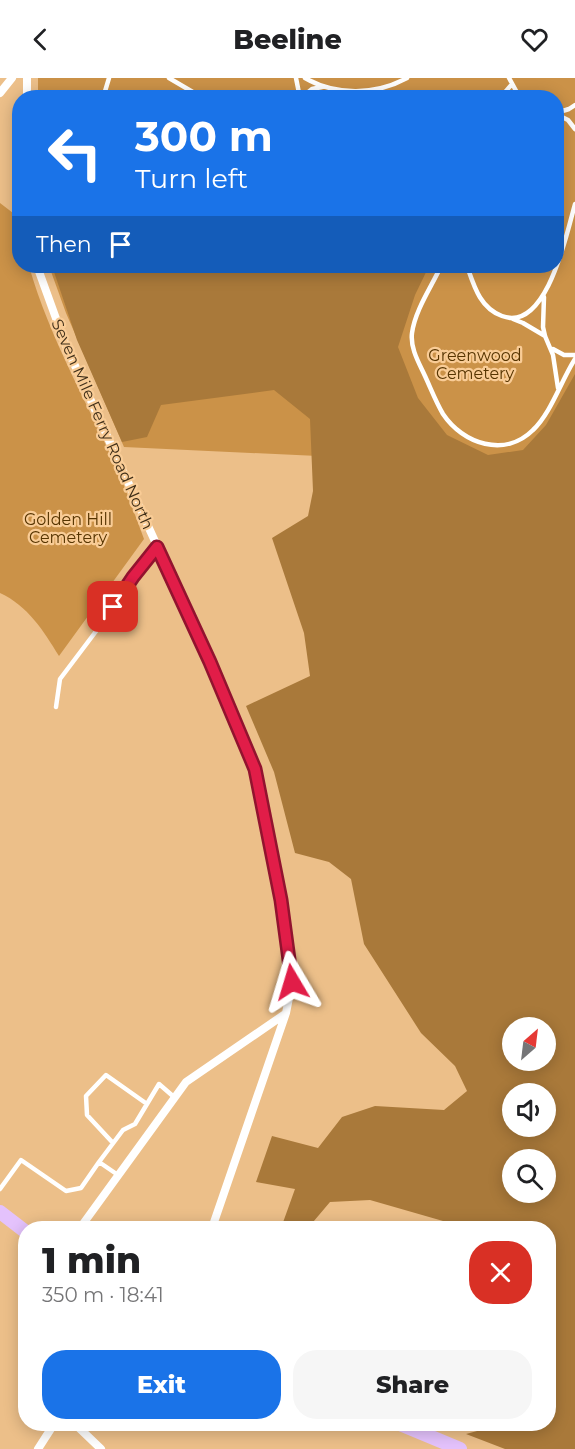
<!DOCTYPE html>
<meta charset="utf-8">
<style>
:root{--surface:#fff;--page:#f6f6f6;--text:#202124;--muted:#757577;--accent:#1a73e8}
body{margin:0;font-family:Montserrat,sans-serif;background:var(--page);color:var(--text);height:100vh;display:flex;flex-direction:column;font-size:22px;white-space:nowrap}
*{box-sizing:border-box;margin:0}
p{font-size:20px;color:var(--muted)}
.icon{flex:none;width:33px;height:33px;fill:none;stroke:currentColor;stroke-width:2;stroke-linecap:round;stroke-linejoin:round}
.map{position:relative;flex:1;overflow:hidden}
.sheet{position:absolute;left:18px;top:1143px;width:538px;height:210px;display:flex;flex-direction:column;background:var(--surface);border-radius:24px;box-shadow:0 3px 15px #0003}
.sheet>*{flex:none}
.guide{position:absolute;left:12px;top:12px;width:552px;height:183px;border-radius:24px;box-shadow:0 3px 15px #0003;background:#1a73e8;color:#fff;overflow:hidden}
.needle{width:39px;rotate:28deg}
.fabs{position:absolute;left:502px;top:939px;display:grid;gap:12px}
.fabs a{display:grid;place-items:center;width:54px;height:54px;border-radius:50%;background:var(--surface);box-shadow:0 3px 15px #0003;font-size:30px}
.pin{position:absolute;display:grid;place-items:center;width:51px;height:51px;color:#fff;margin:-26px;border-radius:12px;box-shadow:0 3px 9px #0006}
.me{position:absolute;width:66px;margin:-33px;rotate:353deg;stroke-linejoin:round;filter:drop-shadow(0 0 4px #0008)}
.turn{display:flex;align-items:center;gap:21px;height:126px;padding:0 24px;font-size:27px}
.turn .icon{width:78px;height:78px;stroke-width:2.5}
.turn b{display:block;font-size:42px;line-height:51px}
.then{display:flex;align-items:center;height:57px;padding:0 24px;background:#0003;gap:12px;font-size:22px}
.round{display:grid;place-items:center;flex:none;width:63px;height:63px;border-radius:24px;background:var(--page)}
.headline{display:flex;align-items:center;justify-content:space-between;height:102px;padding:0 24px}
h1{font-size:36px;font-weight:800;line-height:45px}
.cta{display:flex;gap:12px;margin-top:auto;padding:12px 24px}
.cta a{flex:1;height:69px;border-radius:24px;background:var(--accent);color:#fff;font-size:24px;font-weight:800;line-height:69px;text-align:center}
.cta a+a{background:var(--page);color:var(--text)}
header{display:flex;justify-content:space-between;align-items:center;height:78px;padding:0 24px;background:var(--surface);font-size:27px;font-weight:800}
.map>svg:first-child{display:block}
</style>
<header><svg class="icon" aria-label="back" viewBox="0 0 24 24"><path d="M15 5l-7 7 7 7"/></svg>Beeline<svg class="icon" aria-label="heart" viewBox="0 0 24 24"><path d="M12 20l-8-8c-3-5 5-10 8-4 3-6 11-1 8 4z"/></svg></header>
<div class="map">
<svg width="575" height="1371" viewBox="0 0 575 1371">
<rect width="100%" height="100%" fill="#ecbf89"/>
<path fill="#cb9248" d="M38,0H575V390L124,369L66,235L49,188H556V20H38Z
M0,125L13,135L19,155L20,188H29C50,262 90,329 121,400C129,420 136,440 144,461L59,578C43,552 28,528 0,515Z"/>
<path fill="#a9793a" fill-rule="evenodd" d="M52,188H429L415,217L398,269L418,320L447,357L488,377L523,372L546,347L575,296V1371H505L466,1356L503,1346H549V1150H443V1143L370,1122L330,1124L308,1150H281L295,1111L256,1104L272,1058L318,1070L342,1039L375,1028L444,1032L467,1013L455,988L421,955L364,866L351,801L329,784L295,775L274,694L246,628L310,598L304,555L272,460L308,438L313,413L310,341L274,312L161,327L147,359L122,364L77,262ZM513,950H546V982H513ZM513,1016H546V1048H513ZM513,1082H546V1114H513Z"/>
<g fill="none" stroke-linecap="round" stroke-linejoin="round">
<path stroke="#fff" stroke-width="4.5" d="M169,0L203,20
M296,0L300,20
M305,0C336,18 376,17 407,0
M509,0L520,20
M103,20L109,0
M301,20L312,11L322,9
M500,20L512,6
M556,35L569,31L575,27
M556,36L568,42L575,51
M441,188C432,208 415,232 412,255C410,270 419,285 425,298C431,311 436,324 443,336C463,366 505,380 533,352C551,335 561,303 575,281
M467,188C474,208 480,230 502,238C547,255 567,154 575,126
M544,219L543,249L545,258L553,277L558,310
M513,241L523,245L545,258
M553,271L564,277H575
M56,629L60,601L103,544L133,499L157,469
M113,1065L87,1037L86,1018L106,997L147,1026
M99,1084L123,1052L135,1046L159,1006L174,1019
M0,1111L21,1082L66,1113L81,1110L99,1084L118,1097"/>
<path stroke="#fff" stroke-width="8" d="M0,15L12,0
M27,20V0
M37,188L66,268L210,584L255,691L281,822L292,905L286,935L212,1150
M80,1150L186,1004L285,936
M75,1346L101,1371
M38,1371L54,1346"/>
<path stroke="#e4c2fc" stroke-width="14" d="M0,1134L26,1154
M400,1346L460,1371"/>
</g>
<g fill="none" stroke-linecap="round" stroke-linejoin="round">
<defs>
<path id="route" d="M113,529L133,499L157,469L210,584L255,691L281,822L292,904"/>
</defs>
<use href="#route" stroke="#92132f" stroke-width="15"/>
<use href="#route" stroke="#e11d48" stroke-width="10"/>
</g>
<g text-anchor="middle" stroke-width="4.5" stroke-linejoin="round" paint-order="stroke">
<g font-size="16" fill="#563400" stroke="#f9cc96">
<text x="475" y="283">Greenwood<tspan x="475" dy="18">Cemetery</tspan></text>
<text x="68" y="447">Golden Hill<tspan x="68" dy="18">Cemetery</tspan></text>
</g>
<g font-size="16" fill="#3f2e18" stroke="#f9cc96">
<text transform="translate(103 346) rotate(66)" y="6">Seven Mile Ferry Road North</text>
</g>
</g>
</svg>
<div class="fabs">
<a><svg class="needle" viewBox="-14 -14 28 28"><path d="M0-13l5 13h-10z" fill="#e53935"/><path d="M0 13l5-13h-10z" fill="#757577"/></svg></a>
<a><svg class="icon" aria-label="sound" viewBox="0 0 24 24"><path d="M4 9h4l5-4v14l-5-4H4zM17 9q2 3 0 6"/></svg></a>
<a><svg class="icon" aria-label="search" viewBox="0 0 24 24"><circle cx="10" cy="10" r="6"/><path d="M15 15l6 6"/></svg></a>
</div>
<div class="pin" style="left:113px;top:529px;background:#d93025"><svg class="icon" aria-label="arrive" viewBox="0 0 24 24"><path d="M6 21V4h12l-3 4 3 4H6"/></svg></div>
<svg class="me" style="left:292px;top:904px" viewBox="-20 -20 40 40"><path d="M0-17L14 15 0 8-14 15z" fill="#e11d48" stroke="#fff" stroke-width="4"/></svg>
<div class="guide">
<div class="turn"><svg class="icon" aria-label="left" viewBox="0 0 24 24"><path d="M17 20v-9H6M10 6l-5 5 5 5"/></svg><div><b>300 m</b>Turn left</div></div>
<div class="then">Then<svg class="icon" aria-label="arrive" viewBox="0 0 24 24"><path d="M6 21V4h12l-3 4 3 4H6"/></svg></div>
</div>
<section class="sheet">
<div class="headline"><div><h1>1 min</h1><p>350 m · 18:41</p></div><a class="round" style="background:#d93025;color:#fff"><svg class="icon" aria-label="close" viewBox="0 0 24 24"><path d="M6 6l12 12M18 6L6 18"/></svg></a></div>
<div class="cta"><a>Exit</a><a>Share</a></div>
</section>
</div>
